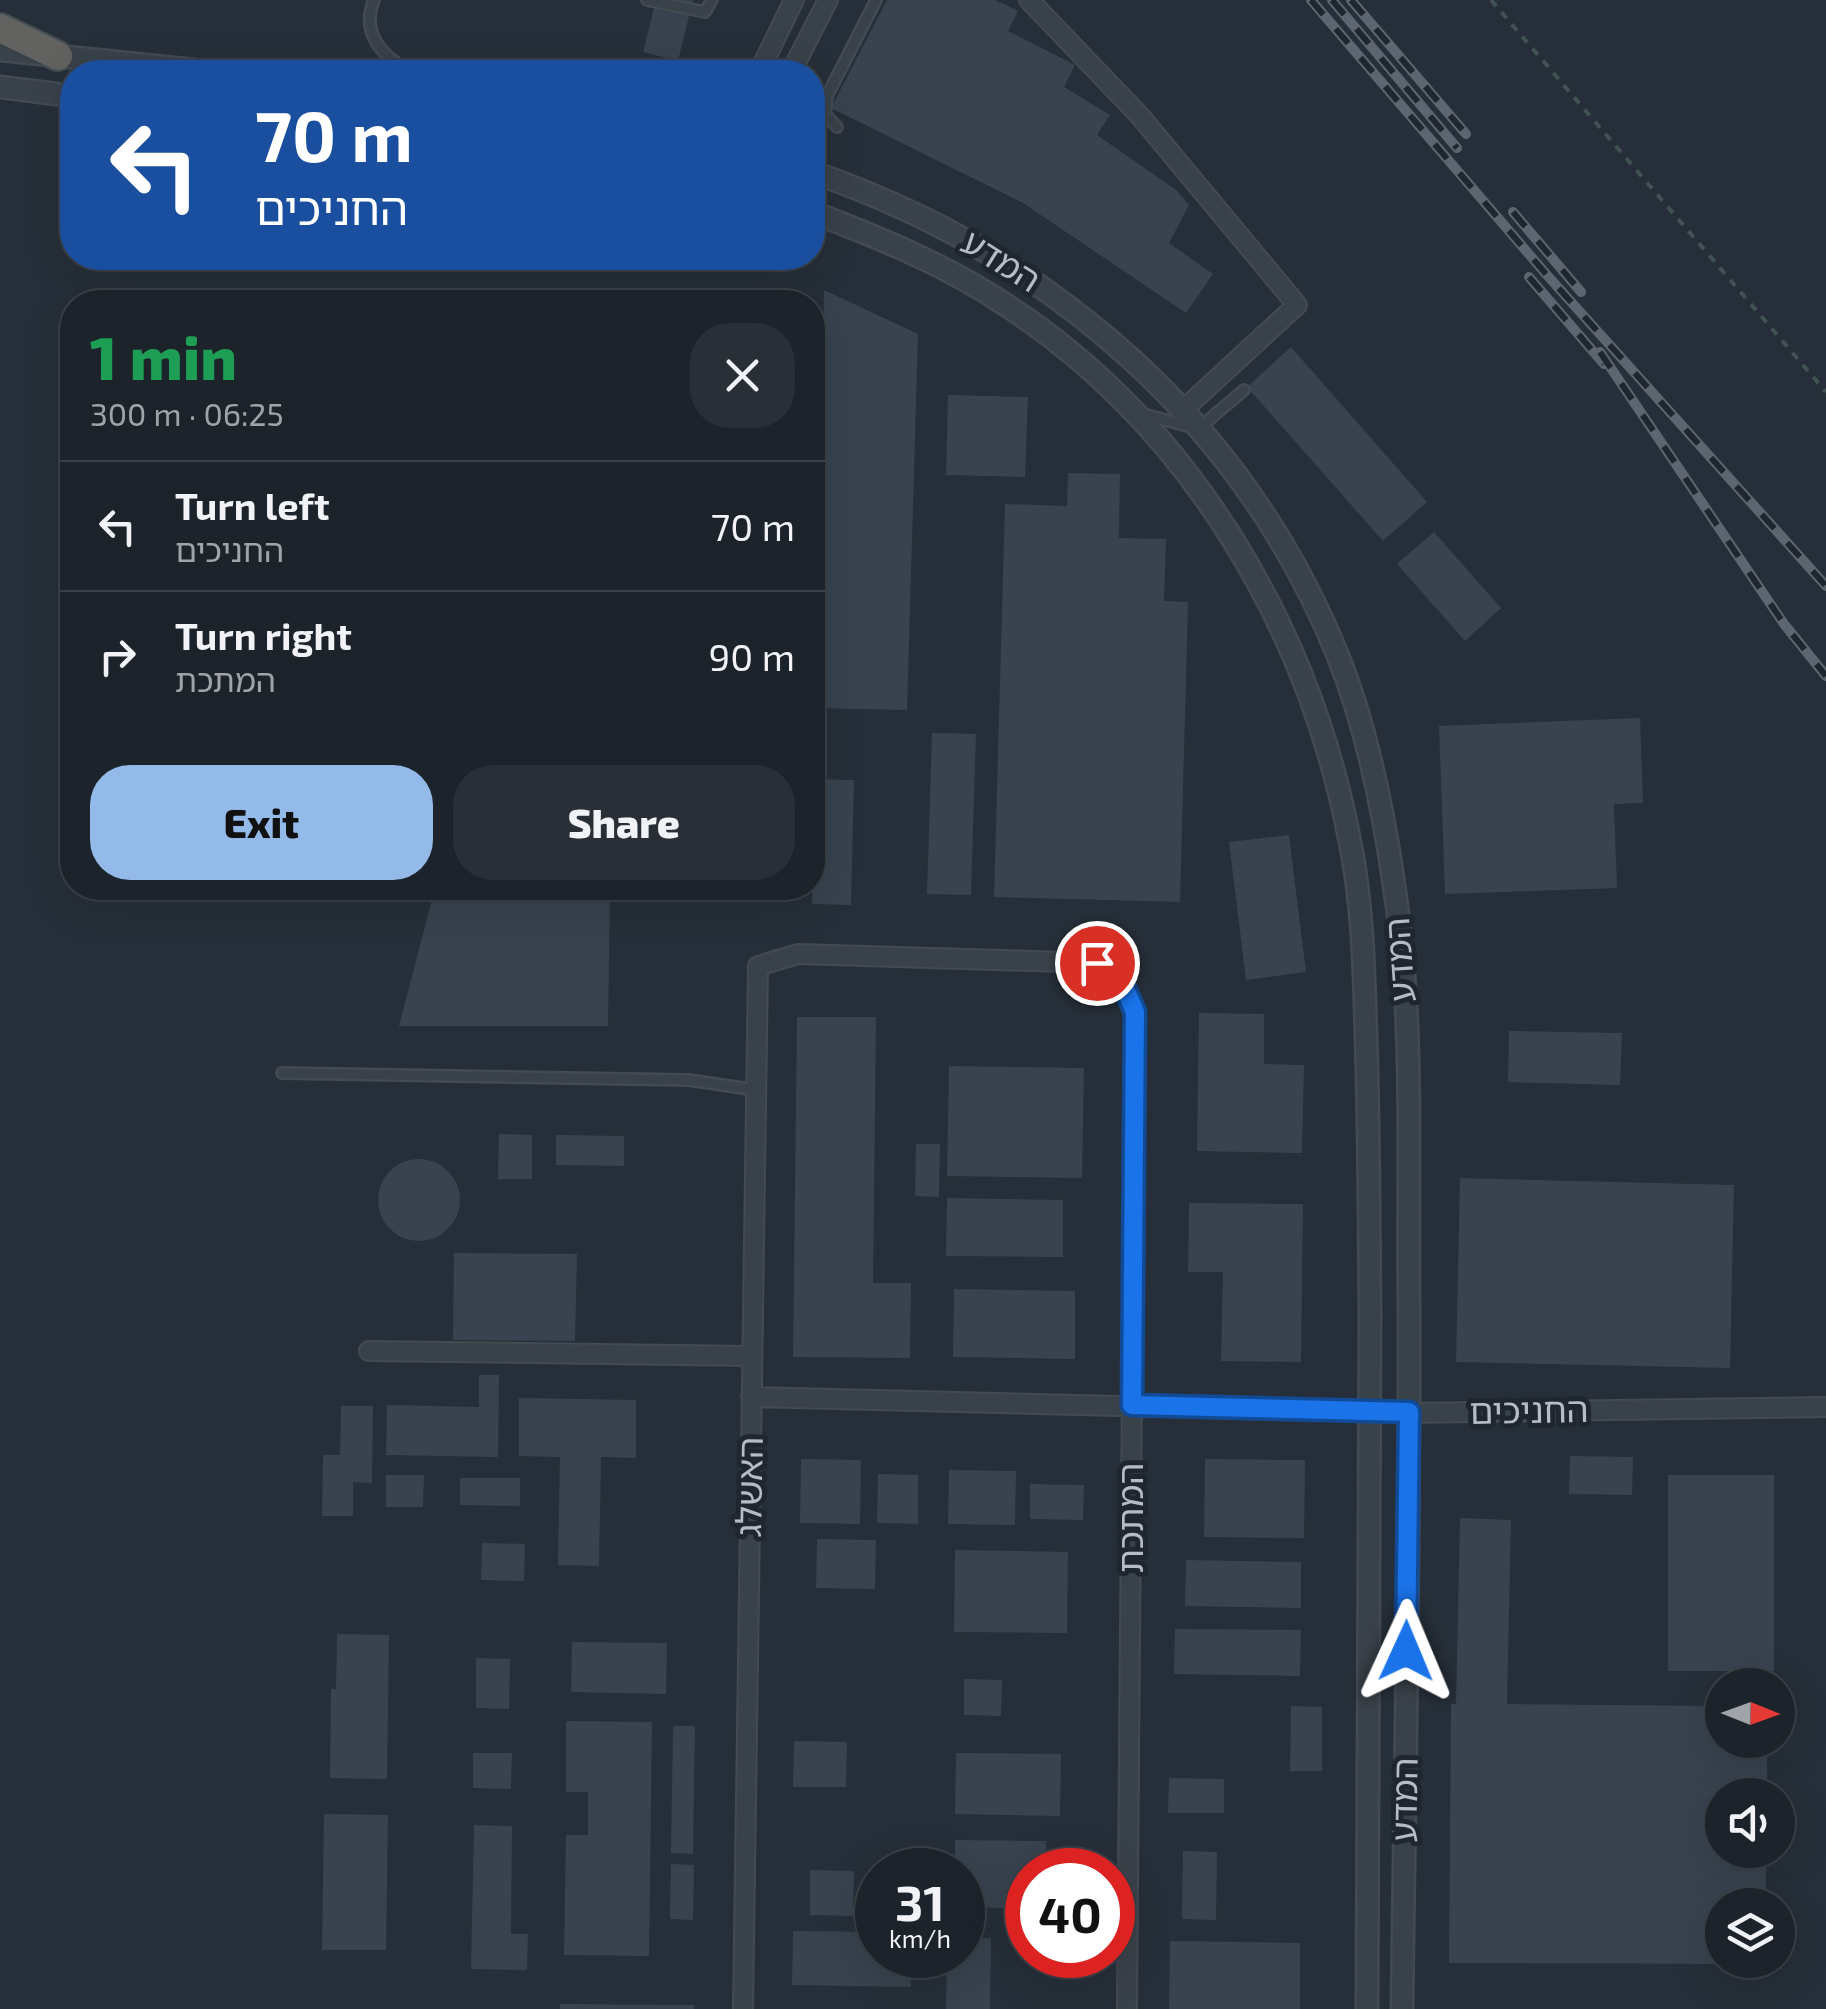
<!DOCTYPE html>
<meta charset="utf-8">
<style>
:root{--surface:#1c232b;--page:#292f37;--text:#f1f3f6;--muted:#a0a4a9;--line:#3a4047;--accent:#94baea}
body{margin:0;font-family:"Exo 2","Noto Sans Hebrew",sans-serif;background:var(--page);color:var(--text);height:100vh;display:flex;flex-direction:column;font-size:38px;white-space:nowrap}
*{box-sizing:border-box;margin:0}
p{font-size:32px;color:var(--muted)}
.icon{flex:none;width:55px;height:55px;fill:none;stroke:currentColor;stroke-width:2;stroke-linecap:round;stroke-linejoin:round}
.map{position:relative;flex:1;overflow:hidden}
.sheet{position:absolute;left:60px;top:290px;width:765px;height:610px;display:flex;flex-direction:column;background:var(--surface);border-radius:40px;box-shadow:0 10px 40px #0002,0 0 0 2px var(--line)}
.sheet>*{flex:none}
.guide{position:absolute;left:60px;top:60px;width:765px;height:210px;border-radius:40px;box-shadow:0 10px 40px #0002,0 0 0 2px var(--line);background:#1a4fa0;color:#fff;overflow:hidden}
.needle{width:65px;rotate:91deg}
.buttons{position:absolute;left:1705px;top:1668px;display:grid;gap:20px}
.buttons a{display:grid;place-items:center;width:90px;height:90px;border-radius:50%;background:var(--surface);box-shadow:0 10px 40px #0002,0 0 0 2px var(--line);font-size:50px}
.speed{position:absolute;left:855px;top:1848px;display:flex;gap:20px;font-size:50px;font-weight:700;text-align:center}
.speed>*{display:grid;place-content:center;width:130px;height:130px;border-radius:50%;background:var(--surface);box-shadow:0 10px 40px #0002,0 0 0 2px var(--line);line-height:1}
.speed small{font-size:25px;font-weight:400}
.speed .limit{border:15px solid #d22;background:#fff;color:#111}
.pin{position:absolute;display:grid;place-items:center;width:85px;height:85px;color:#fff;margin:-42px;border:5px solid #fff;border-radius:50%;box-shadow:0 2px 10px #0007}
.me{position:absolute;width:110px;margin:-55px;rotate:1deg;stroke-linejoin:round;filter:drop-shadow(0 0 8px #0008)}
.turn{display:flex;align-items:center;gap:35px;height:210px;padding:0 30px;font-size:45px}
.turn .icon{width:130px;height:130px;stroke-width:2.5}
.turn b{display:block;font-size:70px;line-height:85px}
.round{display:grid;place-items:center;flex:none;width:105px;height:105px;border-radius:40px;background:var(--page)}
.overview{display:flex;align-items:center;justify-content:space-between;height:170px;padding:0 30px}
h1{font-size:60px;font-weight:800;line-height:75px;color:#1e9e55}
.primary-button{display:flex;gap:20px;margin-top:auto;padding:20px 30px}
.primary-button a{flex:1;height:115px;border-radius:40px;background:var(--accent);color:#111;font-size:40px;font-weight:800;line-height:115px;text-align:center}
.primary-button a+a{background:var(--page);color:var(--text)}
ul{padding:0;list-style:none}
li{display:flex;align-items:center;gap:30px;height:130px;padding:0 30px;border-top:2px solid var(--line)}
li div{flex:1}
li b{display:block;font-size:38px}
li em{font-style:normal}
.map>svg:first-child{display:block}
</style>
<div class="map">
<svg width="1826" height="2009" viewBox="0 0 1826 2009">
<rect width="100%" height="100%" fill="#262f39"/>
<path fill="#38434f" d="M656,0H693L678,61L643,52Z
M887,0H995L1018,11L1008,31L1075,65L1064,87L1110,115L1097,135L1176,190L1189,205L1169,243L1213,274L1186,313L1023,203L831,108Z
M824,290L918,334L907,710L816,708Z
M1291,347L1427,502L1383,541L1247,387Z
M948,395L1028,397L1025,477L946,475Z
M1068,473L1120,474L1119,538L1166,539L1164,601L1188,602L1180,902L994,897L1005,504L1067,506Z
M1434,532L1501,608L1465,641L1397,564Z
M1640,718L1643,803L1614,804L1617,888L1445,894L1439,726Z
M932,733L976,734L971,895L927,894Z
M815,779L854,780L851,905L812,904Z
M1289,835L1306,972L1246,980L1229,842Z
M435,888H610L608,1026H399Z
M1199,1013L1264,1014V1064L1304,1065L1302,1153L1197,1151Z
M797,1017H876L873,1283H911L910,1358L793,1357Z
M1509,1031L1622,1033L1620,1085L1508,1082Z
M949,1066L1084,1068L1082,1178L947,1176Z
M499,1134L532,1135V1179H498Z
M556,1135L624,1136V1166L556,1165Z
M916,1144H940L939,1197L915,1196Z
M378 1200a41 41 0 1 1 82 0a41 41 0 1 1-82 0Z
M1460,1178L1734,1185L1730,1368L1456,1362Z
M947,1198L1063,1200V1257L946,1256Z
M1189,1203L1303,1204L1301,1362L1221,1361L1223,1272H1188Z
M454,1253L577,1254L575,1341L453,1340Z
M954,1289L1075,1291V1359L953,1357Z
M479,1375H499L498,1457L386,1455L387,1405L479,1407Z
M519,1398L636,1400V1458L601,1457L599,1566L558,1565L560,1457L519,1456Z
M341,1406H373L372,1483L353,1482V1516H322L323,1455H340Z
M1570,1456L1633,1457L1632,1495L1569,1494Z
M801,1459L861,1460L860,1524L800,1523Z
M1205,1459L1305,1460L1304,1538L1204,1537Z
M949,1470L1016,1471L1015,1525L948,1524Z
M878,1474L918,1475V1524L877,1523Z
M386,1475H424L423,1507H386Z
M1668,1475H1774V1671H1668Z
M460,1478H520V1506L460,1505Z
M1030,1484L1084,1485L1083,1520L1030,1519Z
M1460,1518L1511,1520L1507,1704L1722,1706V1740H1767V1795H1722V1850H1766V1905H1722V1960H1766V1964L1449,1963L1451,1704H1456Z
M817,1539L876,1540L875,1589L816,1588Z
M482,1543L525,1544L524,1581L481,1580Z
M955,1550L1068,1552L1067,1633L954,1632Z
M1186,1560L1301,1562V1608L1185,1606Z
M1175,1629L1301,1630L1300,1676L1174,1674Z
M337,1634L389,1635L387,1779L330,1778L331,1689H336Z
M572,1642L667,1643L666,1694L571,1692Z
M476,1658L510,1659L509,1709L476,1708Z
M964,1679L1002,1680L1001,1716L964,1715Z
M1291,1706L1322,1707V1771H1290Z
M566,1721L652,1722L649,1956L564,1955L566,1835H588V1792H566Z
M673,1726H695L693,1854L671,1853Z
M794,1741L847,1742L846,1787H793Z
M473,1753H512L511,1789L473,1788Z
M956,1753L1061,1754L1060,1816L955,1814Z
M1169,1778L1224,1779V1813H1168Z
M324,1814L388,1815L386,1950H322Z
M474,1825L512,1826L511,1934H528L527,1970L471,1969Z
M955,1840L1046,1841V1870H1028V1890H1006V1908L962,1907V1870H955Z
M1183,1851L1217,1852L1216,1920L1182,1919Z
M671,1864L694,1865L693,1920L670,1919Z
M810,1870L854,1871L853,1916L810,1915Z
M793,1931L878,1932V1955H911V1987L792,1985Z
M962,1938H991L990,2009H946L947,1955H962Z
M1170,1941L1300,1943V2009H1169Z
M560,2004L694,2005V2009H560Z"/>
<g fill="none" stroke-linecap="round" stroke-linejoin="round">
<defs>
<path id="service" d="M374,0C360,34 383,57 411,72
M647,0L705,12L712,0
M837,127L825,114L827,96L876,0
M1143,414L1198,429L1244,390
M282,1073L689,1080L756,1090"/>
<path id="minor" d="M1029,0L1140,116L1297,305L1183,410
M759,72L794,0
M791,72L828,0
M369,1351L752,1356
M751,1397L1409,1413L1826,1407
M743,2009L758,966L798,954L1097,963L1123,984L1135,1012L1127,2009"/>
<path id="tertiary" d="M0,50L214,72
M0,87L72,96
M812,172C1050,254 1243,421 1338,656C1368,731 1384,813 1395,892C1415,1026 1407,1167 1409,1303C1410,1538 1405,1774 1402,2009
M812,212C880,238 946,265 1006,305C1191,426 1309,627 1350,842C1363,906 1364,971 1366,1036C1369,1128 1369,1220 1370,1312C1371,1545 1368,1777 1367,2009"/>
<path id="trunk" d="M0,28L58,56"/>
</defs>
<use href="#service" stroke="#424a52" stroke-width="14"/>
<use href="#minor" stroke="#424a52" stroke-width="22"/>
<use href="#tertiary" stroke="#424a52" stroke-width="25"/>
<use href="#trunk" stroke="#444c54" stroke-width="32"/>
<path stroke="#405252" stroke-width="4" stroke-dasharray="8 8" stroke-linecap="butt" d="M1491,0L1826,392"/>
<use href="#service" stroke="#394149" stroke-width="9"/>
<use href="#minor" stroke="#394149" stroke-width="18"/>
<use href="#tertiary" stroke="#394149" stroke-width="20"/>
<use href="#trunk" stroke="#626260" stroke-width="28"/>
<defs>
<path id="rail" d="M1311,0L1546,274L1826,586
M1332,0L1457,148
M1351,0L1466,134
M1513,212L1581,292
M1529,277L1604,364
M1600,352L1784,624L1826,676"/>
</defs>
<use href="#rail" stroke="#5c6570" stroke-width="10"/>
<use href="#rail" stroke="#1e262e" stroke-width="6" stroke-dasharray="19" stroke-linecap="butt"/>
</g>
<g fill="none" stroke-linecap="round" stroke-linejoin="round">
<defs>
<path id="route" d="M1097,963L1123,984L1135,1012L1132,1405L1409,1412L1406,1651"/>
</defs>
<use href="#route" stroke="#114b97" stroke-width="25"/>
<use href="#route" stroke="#1a73e8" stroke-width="18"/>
</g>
<g text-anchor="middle" stroke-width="10" stroke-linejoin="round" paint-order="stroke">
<g font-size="35" fill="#b5bcc5" stroke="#1e262e">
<text transform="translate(1001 261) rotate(32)" y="12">המדע</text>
<text transform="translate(1400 960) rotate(-94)" y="12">המדע</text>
<text transform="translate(1529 1411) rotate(-1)" y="12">החניכים</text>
<text transform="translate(750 1487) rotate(-89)" y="12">האשלג</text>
<text transform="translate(1131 1518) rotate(-90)" y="12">המתכת</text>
<text transform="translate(1405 1800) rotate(-89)" y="12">המדע</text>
</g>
</g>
</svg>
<div class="buttons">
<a><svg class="needle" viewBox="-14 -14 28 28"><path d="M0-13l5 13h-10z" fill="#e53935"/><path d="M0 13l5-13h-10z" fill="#a0a4a9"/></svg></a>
<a><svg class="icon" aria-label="sound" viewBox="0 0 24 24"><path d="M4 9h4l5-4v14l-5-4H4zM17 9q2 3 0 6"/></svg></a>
<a><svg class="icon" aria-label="layers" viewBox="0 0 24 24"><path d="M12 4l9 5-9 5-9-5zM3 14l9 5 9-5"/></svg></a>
</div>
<div class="speed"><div>31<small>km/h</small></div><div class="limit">40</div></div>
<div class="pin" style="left:1097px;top:963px;background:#d93025"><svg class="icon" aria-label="arrive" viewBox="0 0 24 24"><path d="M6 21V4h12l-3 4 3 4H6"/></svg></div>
<svg class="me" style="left:1406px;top:1651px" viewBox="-20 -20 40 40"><path d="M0-17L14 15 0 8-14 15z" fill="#1a73e8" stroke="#fff" stroke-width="4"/></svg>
<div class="guide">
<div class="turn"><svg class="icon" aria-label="left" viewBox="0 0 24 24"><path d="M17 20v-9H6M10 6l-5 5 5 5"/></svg><div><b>70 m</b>החניכים</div></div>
</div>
<section class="sheet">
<div class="overview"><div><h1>1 min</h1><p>300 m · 06:25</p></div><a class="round"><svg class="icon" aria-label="close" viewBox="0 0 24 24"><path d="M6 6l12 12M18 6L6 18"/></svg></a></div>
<ul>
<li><svg class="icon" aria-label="left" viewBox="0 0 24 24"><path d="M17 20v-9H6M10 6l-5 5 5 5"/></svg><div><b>Turn left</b><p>החניכים</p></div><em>70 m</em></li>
<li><svg class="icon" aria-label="right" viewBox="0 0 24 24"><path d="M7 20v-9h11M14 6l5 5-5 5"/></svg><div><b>Turn right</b><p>המתכת</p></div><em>90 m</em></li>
</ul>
<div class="primary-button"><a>Exit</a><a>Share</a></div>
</section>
</div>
